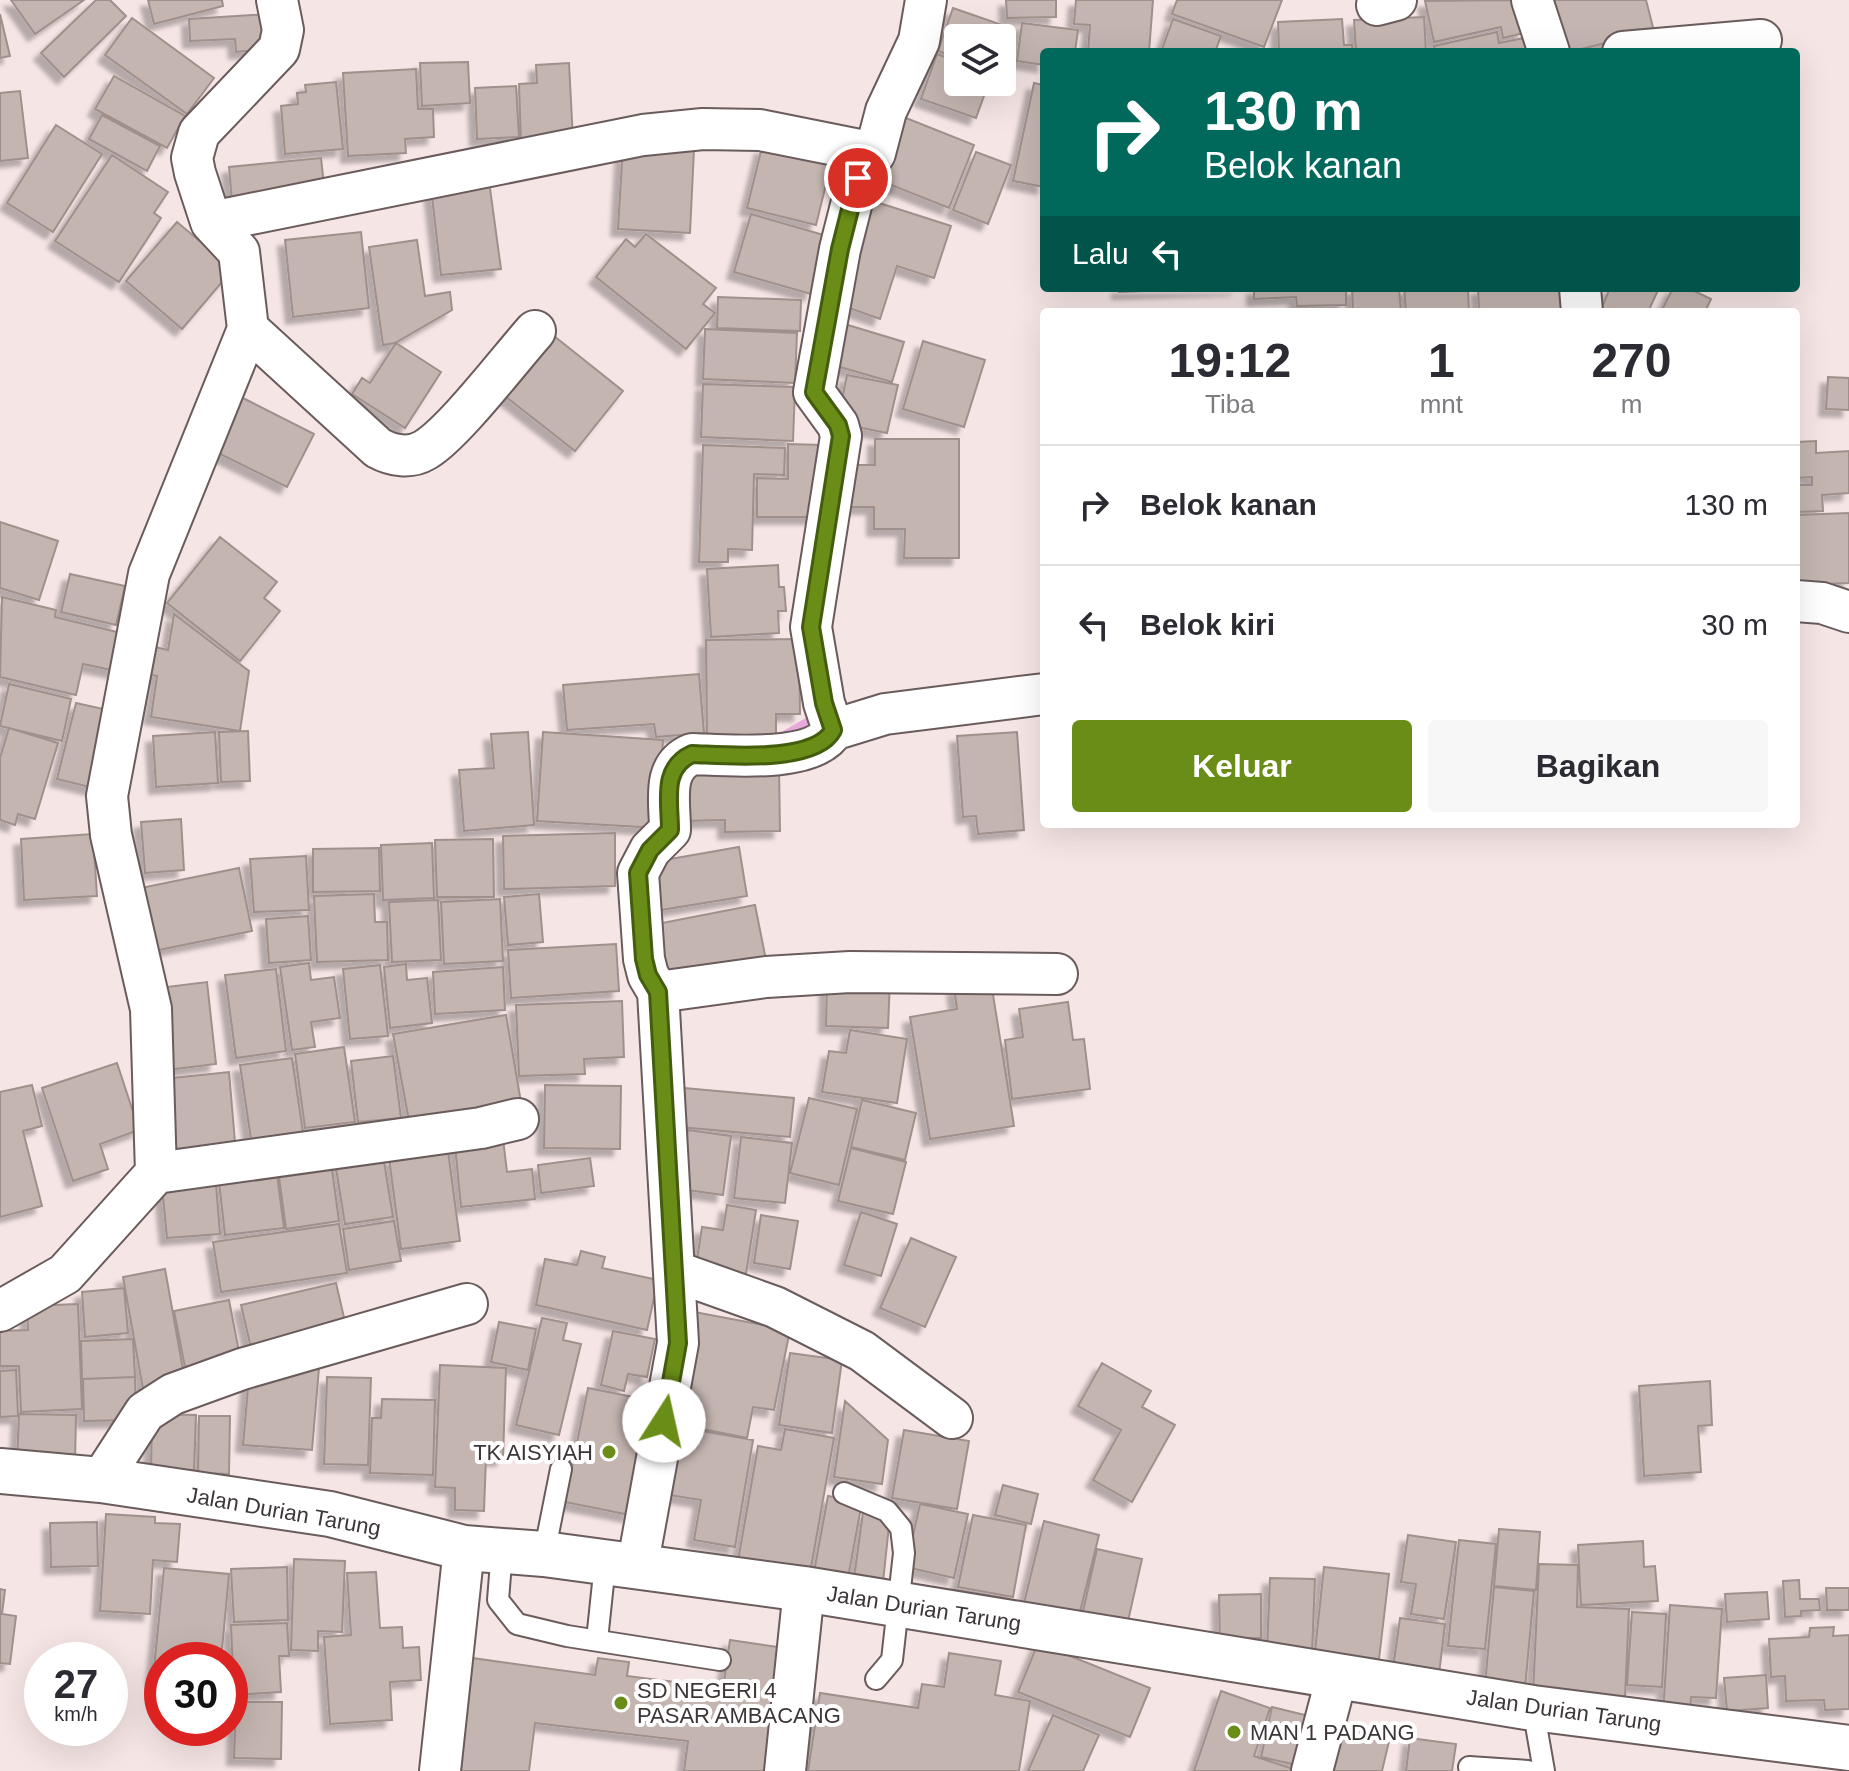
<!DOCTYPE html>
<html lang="id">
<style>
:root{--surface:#fff;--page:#f7f7f7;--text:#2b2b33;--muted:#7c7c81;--line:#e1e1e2;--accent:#698d16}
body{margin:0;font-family:Arial,sans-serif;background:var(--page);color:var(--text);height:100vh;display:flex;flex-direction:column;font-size:30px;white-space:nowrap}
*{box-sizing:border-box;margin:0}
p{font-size:26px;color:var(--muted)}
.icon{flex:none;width:44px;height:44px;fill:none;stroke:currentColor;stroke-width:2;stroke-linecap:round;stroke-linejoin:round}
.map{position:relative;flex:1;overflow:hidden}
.panel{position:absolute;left:1040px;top:308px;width:760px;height:520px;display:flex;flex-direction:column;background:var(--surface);border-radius:8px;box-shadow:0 8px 32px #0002}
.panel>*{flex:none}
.banner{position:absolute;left:1040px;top:48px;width:760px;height:244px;border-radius:8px;box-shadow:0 8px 32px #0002;background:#00695c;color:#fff;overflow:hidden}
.tools{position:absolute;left:944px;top:24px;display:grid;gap:16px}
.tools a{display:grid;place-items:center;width:72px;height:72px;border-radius:8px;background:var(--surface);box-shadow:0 8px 32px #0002;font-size:40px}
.speed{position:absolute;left:24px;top:1642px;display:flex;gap:16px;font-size:40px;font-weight:700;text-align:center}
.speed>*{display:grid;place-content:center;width:104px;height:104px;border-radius:50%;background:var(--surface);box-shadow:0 8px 32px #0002;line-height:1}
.speed small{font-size:20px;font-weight:400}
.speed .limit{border:12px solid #d22;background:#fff;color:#111}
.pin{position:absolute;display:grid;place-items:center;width:68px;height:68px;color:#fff;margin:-34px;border:4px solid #fff;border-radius:50%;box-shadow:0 2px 8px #0007}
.me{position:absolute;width:88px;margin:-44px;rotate:10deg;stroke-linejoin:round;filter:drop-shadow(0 0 6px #0008)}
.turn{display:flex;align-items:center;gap:28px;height:168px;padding:0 32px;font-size:36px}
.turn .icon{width:104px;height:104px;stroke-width:2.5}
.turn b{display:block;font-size:56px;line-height:68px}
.then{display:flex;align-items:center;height:76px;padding:0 32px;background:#0003;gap:16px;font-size:30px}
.eta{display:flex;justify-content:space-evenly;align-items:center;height:136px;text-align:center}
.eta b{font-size:48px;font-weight:800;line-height:56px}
.cta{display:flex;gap:16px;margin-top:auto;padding:16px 32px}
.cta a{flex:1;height:92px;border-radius:8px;background:var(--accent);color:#fff;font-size:32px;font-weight:800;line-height:92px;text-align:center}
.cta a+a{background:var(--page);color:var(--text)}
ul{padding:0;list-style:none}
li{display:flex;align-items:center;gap:24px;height:120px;padding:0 32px;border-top:2px solid var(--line)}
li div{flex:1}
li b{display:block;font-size:30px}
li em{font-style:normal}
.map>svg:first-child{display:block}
</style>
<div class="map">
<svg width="1849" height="1771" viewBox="0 0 1849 1771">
<defs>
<filter id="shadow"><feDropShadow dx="-7" dy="7" stdDeviation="2" flood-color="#0004"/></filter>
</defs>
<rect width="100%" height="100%" fill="#f6e5e5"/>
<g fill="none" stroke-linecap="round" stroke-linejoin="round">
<path stroke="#e9a9dc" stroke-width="11" d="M782,738L822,715"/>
</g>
<path fill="#c4b5b0" stroke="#9f908c" stroke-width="2" filter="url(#shadow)" d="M11,0H84L35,34Z
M96,0H110L126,16L64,77L41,53Z
M148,0H222L223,6L154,24Z
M1006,0H1056V17L1007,18Z
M1076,0H1153L1149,52H1088L1090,25L1074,24Z
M1177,0H1282L1264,47L1172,14Z
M1516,0L1524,33L1503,38L1501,27L1434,42L1425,1Z
M1554,0H1646L1654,31L1569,52Z
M953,8L1005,26L1000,38H958V58L938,51Z
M0,14L10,56L0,58Z
M268,14L270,49L236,52L235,39L190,41L189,19Z
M1424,17L1426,52H1356L1354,20Z
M132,18L214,78L187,114L105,55Z
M1173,19L1221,36L1215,52H1161Z
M1342,19L1344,45H1352L1353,52H1279L1278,22Z
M1022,23L1078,30L1075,52H1044V65L1017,61Z
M1497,32L1499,43L1534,36L1538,52H1435L1434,46Z
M937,54L958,62V82H989L976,118L921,99Z
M468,62L470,103L422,106L420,63Z
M569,63L573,140L521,143L519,84L537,83L536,65Z
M416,69L418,109H433L434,137L405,139L406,153L348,156L343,73Z
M114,76L185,116L167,148L95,109Z
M336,82L343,149L285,154L281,106L298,104L297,93L306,92L305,85Z
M1034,83L1044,85V187L1013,181Z
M516,86L519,137L477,139L475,88Z
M20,91L28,158L0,161V93Z
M102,115L160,146L147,171L89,139Z
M906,118L974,145L949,208L881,181Z
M56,125L102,154L53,232L7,203Z
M623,144L694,149L690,233L618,229Z
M762,147L831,164L816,225L747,208Z
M976,152L1011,165L988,224L953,210Z
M112,155L168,192L154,213L161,218L119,282L55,241Z
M321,158L325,194L232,202L229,167Z
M489,181L501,269L441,275L431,188Z
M873,201L951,226L934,278L897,266L880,319L838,304Z
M751,214L827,236L811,294L734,272Z
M177,222L233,269L182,329L126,281Z
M361,232L369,308L293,317L285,240Z
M646,234L716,288L703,304L715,313L686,349L596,277L626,239L635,247Z
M417,240L425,296L450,292L452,310L395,343L383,345L369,247Z
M1119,288H1238L1119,292Z
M1254,288H1346V305L1297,306L1296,297L1254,299Z
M1352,288H1399L1401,312H1353Z
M1404,288H1468L1469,312H1406Z
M1478,288H1566L1567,312H1479Z
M1610,288H1659L1648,312H1600Z
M1673,288H1688L1711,299L1705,312H1661Z
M718,297L801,300L800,331L717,328Z
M838,322L904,342L892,382L826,363Z
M544,328L623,391L575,451L496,389Z
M705,329L797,333L795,383L703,379Z
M923,341L985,360L964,427L903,409Z
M396,343L441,372L405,428L352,394L362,378L370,383Z
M847,375L898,385L887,433L837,423Z
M1828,377L1849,378V410L1826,409Z
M703,384L795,387L793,441L701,437Z
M235,394L314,434L287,487L208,448Z
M875,439H959V558H904L905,529H874V507H851V465H875Z
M1816,441V453L1849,451V493L1822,495L1823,511L1796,512V485H1812V477L1796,478V442Z
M788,444L822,445V517H757V478L788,479Z
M703,445L785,448L784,475L754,474L752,550L728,549V562H699Z
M1849,513V583L1796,585V515Z
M0,522L58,541L39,600L0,588Z
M220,537L277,582L264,598L280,611L240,661L167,603Z
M778,565L779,587H784L786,611H778L779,633L711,637L707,569Z
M70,574L125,586L116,625L61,612Z
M2,597L56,610L55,617L125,634L116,671L83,664L76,695L0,677Z
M174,614L249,671L240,731L151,717L157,676L141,673L146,645L168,650Z
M799,639L800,714H776V740H707L706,640Z
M699,674L704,733L656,737L654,724L567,730L563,685Z
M9,684L71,699L62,741L0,726Z
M76,703L112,711L94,788L57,779Z
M9,728L58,743L35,819L18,814L15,825L0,820V758Z
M248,731L250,781L221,782L219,732Z
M215,732L218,783L156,787L153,736Z
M528,732L534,825L464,831L459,770L494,768L491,734Z
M543,732L663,740L658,828L537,821Z
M1017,732L1024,830L978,834L976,816L963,817L957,736Z
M779,768L780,831L725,832V820L683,821L681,769Z
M181,819L184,870L145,873L141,822Z
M615,833V886L504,889L503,836Z
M93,834L97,896L24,900L21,839Z
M493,839L494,897H437L435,840Z
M432,843L434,898L383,900L381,845Z
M739,847L747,896L661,910L653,862Z
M379,848L380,891L313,892V849Z
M306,856L309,910L254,912L250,859Z
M239,868L252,931L149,952L136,889Z
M374,894L375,922H387L388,960L317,962L314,896Z
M539,894L543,942L508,945L504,897Z
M500,899L503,961L444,964L441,902Z
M438,900L441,960L392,962L389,902Z
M755,905L767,965L668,984L657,924Z
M308,916L311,960L269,963L266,919Z
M616,944L619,991L511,998L508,950Z
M309,963L311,980L334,977L340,1018L311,1022L315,1047L292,1050L280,967Z
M406,964L407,980L427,978L432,1023L390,1028L384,967Z
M380,965L388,1036L350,1039L343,969Z
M503,967L505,1010L435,1014L433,972Z
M276,969L286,1051L236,1058L225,975Z
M827,978L890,980L888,1028L826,1026Z
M207,982L216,1064L168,1070L158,988Z
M991,982L1014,1126L930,1139L910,1017L957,1009L954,988Z
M622,1001L624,1057L584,1059L585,1074L519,1076L516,1005Z
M1068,1002L1073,1040L1084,1039L1090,1089L1012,1099L1005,1040L1023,1037L1019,1009Z
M506,1015L521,1102L409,1121L393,1034Z
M850,1030L907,1039L897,1103L822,1092L829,1051L846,1053Z
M344,1047L355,1122L305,1128L295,1054Z
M393,1056L401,1118L358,1122L351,1061Z
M292,1058L305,1146L253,1153L240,1065Z
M117,1063L139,1130L100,1144L108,1169L73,1181L42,1088Z
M229,1072L235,1142L218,1144L220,1158L171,1163L163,1079Z
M32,1085L42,1126L23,1131L42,1206L0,1217V1092Z
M545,1085L621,1086L620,1149L544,1148Z
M673,1087L794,1098L790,1137L669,1126Z
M809,1098L857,1109L839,1185L790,1173Z
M862,1100L916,1113L905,1160L851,1147Z
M502,1130L507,1172L532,1169L535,1199L461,1207L454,1135Z
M688,1130L731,1136L723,1195L680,1189Z
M741,1137L792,1143L785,1203L734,1198Z
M851,1148L906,1162L893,1214L838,1201Z
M382,1149L393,1217L345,1224L334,1156Z
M448,1151L460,1241L401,1249L389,1158Z
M330,1155L339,1221L286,1229L277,1162Z
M590,1158L594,1186L541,1193L538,1165Z
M276,1167L284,1228L225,1235L218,1173Z
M215,1172L220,1234L167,1238L161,1177Z
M727,1205L756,1210L746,1274L696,1266L702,1227L723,1230Z
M861,1212L897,1224L881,1276L844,1265Z
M761,1215L798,1221L790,1269L754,1263Z
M394,1221L401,1261L349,1270L343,1229Z
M339,1224L347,1273L221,1292L213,1242Z
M911,1238L956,1257L925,1327L880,1308Z
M581,1251L605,1257L602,1268L658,1280L647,1330L536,1305L545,1259L577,1265Z
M165,1269L185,1381L143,1389L123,1277Z
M336,1283L346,1326L251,1348L241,1305Z
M124,1288L128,1333L85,1337L82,1292Z
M229,1300L241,1362L186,1372L174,1311Z
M78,1304L82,1409L21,1412L19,1366H0V1331L28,1330L27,1306Z
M689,1311L790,1330L774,1410L753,1407L747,1438L668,1422Z
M542,1318L567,1323L563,1340L581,1344L559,1435L516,1425Z
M499,1322L536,1329L528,1370L491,1362Z
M613,1331L655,1339L647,1377L628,1374L624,1391L601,1385Z
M133,1339L135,1377L82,1379L81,1341Z
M790,1353L842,1360L832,1433L779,1425Z
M1102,1363L1151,1391L1142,1407L1175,1425L1132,1502L1093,1480L1121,1430L1078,1406Z
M272,1365L319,1368L312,1450L243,1445L249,1376Z
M440,1365L506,1368L503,1459L486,1458L484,1511L455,1510V1488L435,1487Z
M16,1370L18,1416L0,1417V1371Z
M135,1377L136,1420L84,1421L83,1379Z
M327,1377L371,1378L368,1465L324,1464Z
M1710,1381L1712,1425L1698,1426L1701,1472L1644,1476L1639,1386Z
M588,1388L654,1401L630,1515L565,1502Z
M382,1399L435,1400L433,1475L370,1473L372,1418H381Z
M845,1401L888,1440L882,1484L834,1477Z
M19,1414L76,1415L75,1464L17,1462Z
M152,1414L196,1415L194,1470L151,1469Z
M199,1416H230L229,1474L198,1473Z
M668,1425L753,1440L735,1547L694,1540L701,1500L657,1493Z
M785,1429L834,1438L810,1573L738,1561L758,1446L781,1450Z
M904,1430L969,1441L957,1509L892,1498Z
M1003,1485L1038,1494L1031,1524L995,1515Z
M828,1496L862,1502L848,1578L814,1572Z
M920,1504L968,1514L954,1578L906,1567Z
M863,1512L890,1516L883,1582L854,1578Z
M106,1514L155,1517V1523L180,1524L177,1562L153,1560L150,1614L100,1611Z
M973,1515L1026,1525L1013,1597L958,1587Z
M1044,1521L1099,1535L1078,1620L1023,1607Z
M97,1522L98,1566L51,1567L50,1523Z
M1499,1529L1540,1532L1536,1590L1494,1586Z
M1408,1535L1456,1542L1444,1619L1411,1614L1416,1584L1401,1582Z
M1459,1540L1496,1544L1485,1649L1448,1646Z
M1643,1541L1644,1567L1655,1566L1658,1601L1581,1605L1578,1545Z
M1097,1549L1142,1559L1126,1630L1081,1620Z
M294,1559L345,1561L342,1632L318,1631V1651L291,1650Z
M1539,1564L1578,1565L1577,1607L1629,1609L1625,1697L1533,1693Z
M287,1567L288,1620L234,1622L231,1569Z
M1324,1567L1389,1574L1379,1659L1315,1651Z
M164,1568L229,1574L221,1660H162V1679L153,1678Z
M376,1572L380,1628L402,1627L403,1648L419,1647L421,1680L390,1682L392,1720L330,1724L324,1637L351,1635L347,1573Z
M1270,1578L1315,1579L1312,1653L1267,1651Z
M1799,1580L1800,1599H1819L1820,1610L1801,1611V1616L1785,1617L1783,1581Z
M1494,1587L1534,1591L1525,1688L1485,1684Z
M1826,1588H1849V1610H1827Z
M0,1589L5,1590L2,1614L16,1616L10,1664L0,1663Z
M1767,1592L1769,1619L1727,1622L1725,1594Z
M1261,1594V1638H1245L1244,1647L1220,1648L1219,1595Z
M1670,1605L1722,1609L1716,1698L1691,1697L1690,1714L1663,1713Z
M1632,1612L1666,1614L1662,1687L1627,1685Z
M1400,1618L1445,1624L1439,1674L1393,1668Z
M287,1623L289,1656H279L281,1692L234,1695L231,1625Z
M1834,1627L1833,1636L1849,1635V1709L1825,1710L1824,1700L1786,1701L1785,1676L1771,1677L1769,1639L1809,1637L1810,1628Z
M730,1640L785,1648L768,1771H684L688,1741L535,1723L529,1771H456L472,1658L595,1675L598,1658L629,1662L627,1676L723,1688Z
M1038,1643L1150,1688L1130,1737L1018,1692Z
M949,1653L1001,1661L995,1695L1030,1701L1019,1771H808L820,1693L918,1708L922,1684L944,1687Z
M1766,1675L1768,1708L1727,1711L1724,1678Z
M1221,1691L1270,1708L1254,1756L1299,1771H1194Z
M236,1702H282L281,1759L234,1758Z
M1272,1707L1313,1717L1301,1766L1261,1757Z
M1053,1715L1099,1735L1083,1771H1028Z
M1332,1724L1390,1737L1382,1771H1321Z
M1410,1738L1456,1744L1452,1771H1406Z"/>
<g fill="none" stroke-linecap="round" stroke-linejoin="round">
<defs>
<path id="service" d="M844,1493L887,1511L901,1528L904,1553L892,1660L876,1679
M502,1550L498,1600L517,1624L567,1636L720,1660
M544,1554L561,1469
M597,1640L605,1564
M1533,1708L1544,1771
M1469,1767L1528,1771"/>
<path id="minor" d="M277,0L283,30L279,49L199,133L192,158L195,173L211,222L239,252L248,329L149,574L107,796L111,835L151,1009L156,1173L481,1128L518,1119
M1532,0L1549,52
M1377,5L1396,0
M1623,52L1761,40
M211,222L643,135L703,129L760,130L875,153
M1580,288L1582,312
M248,329L378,448C393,456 410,459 425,450C453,434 510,359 535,331
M1796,601L1822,603L1849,612
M833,730L885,714L1044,694
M658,992L766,977L850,972L1057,974
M674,1271L775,1307L862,1351L952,1418
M0,1311L65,1274L156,1173
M101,1480L145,1412L173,1394L242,1369L467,1304
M637,1568L678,1343L658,992L648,975L644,959L638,873L650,850L670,830C670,801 661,767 692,754C725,755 815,764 833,730L824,703L811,627L841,436L838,425L814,392L840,249L858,178L875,153L886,111L919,41L926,0
M440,1771L464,1548
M785,1771L804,1589
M1312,1771L1337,1676"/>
<path id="tertiary" d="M0,1471L101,1480L330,1514L464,1548L544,1554L804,1589L1533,1708L1849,1748"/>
</defs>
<use href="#service" stroke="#6a5c5c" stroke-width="24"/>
<use href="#minor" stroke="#6a5c5c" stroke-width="44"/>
<use href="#tertiary" stroke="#6a5c5c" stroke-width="48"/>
<use href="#service" stroke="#fff" stroke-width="20"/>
<use href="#minor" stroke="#fff" stroke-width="40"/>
<use href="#tertiary" stroke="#fff" stroke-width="44"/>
</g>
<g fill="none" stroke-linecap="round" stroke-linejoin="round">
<defs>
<path id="route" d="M664,1421L678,1343L658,992L648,975L644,959L638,873L650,850L670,830C670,801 661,768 692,754C725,755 815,764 833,730L824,703L811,627L841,436L838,425L814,392L840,249L858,178"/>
</defs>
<use href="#route" stroke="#445c0e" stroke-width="20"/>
<use href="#route" stroke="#698d16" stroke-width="14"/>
</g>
<g fill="#698d16" stroke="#fff" stroke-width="3">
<circle cx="609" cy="1452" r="8"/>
<circle cx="621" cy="1703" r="8"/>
<circle cx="1234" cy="1732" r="8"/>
</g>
<g text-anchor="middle" stroke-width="8" stroke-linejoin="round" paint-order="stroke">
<g font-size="22" fill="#3d3636" stroke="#fff" text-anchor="start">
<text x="593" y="1460" text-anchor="end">TK AISYIAH</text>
<text x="637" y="1698">SD NEGERI 4<tspan x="637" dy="25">PASAR AMBACANG</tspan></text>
<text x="1250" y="1740">MAN 1 PADANG</text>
</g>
<g font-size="22" fill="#3d3636" stroke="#fff">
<text transform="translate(284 1511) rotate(10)" y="8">Jalan Durian Tarung</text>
<text transform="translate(924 1608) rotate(9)" y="8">Jalan Durian Tarung</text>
<text transform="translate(1564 1710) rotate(8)" y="8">Jalan Durian Tarung</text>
</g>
</g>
</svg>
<div class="tools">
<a><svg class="icon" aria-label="layers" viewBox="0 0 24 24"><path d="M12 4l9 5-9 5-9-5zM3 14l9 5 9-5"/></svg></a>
</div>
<div class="speed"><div>27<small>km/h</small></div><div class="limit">30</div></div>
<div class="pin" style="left:858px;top:178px;background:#d93025"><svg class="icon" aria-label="arrive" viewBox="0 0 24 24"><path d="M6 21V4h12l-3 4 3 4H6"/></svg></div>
<svg class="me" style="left:664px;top:1421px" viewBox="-20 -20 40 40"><circle r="19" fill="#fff"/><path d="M0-13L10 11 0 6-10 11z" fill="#698d16"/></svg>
<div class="banner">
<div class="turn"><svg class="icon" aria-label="right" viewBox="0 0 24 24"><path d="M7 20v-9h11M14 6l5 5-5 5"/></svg><div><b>130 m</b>Belok kanan</div></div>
<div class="then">Lalu<svg class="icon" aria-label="left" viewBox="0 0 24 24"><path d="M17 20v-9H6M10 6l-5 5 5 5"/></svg></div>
</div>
<section class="panel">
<div class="eta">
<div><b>19:12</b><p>Tiba</p></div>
<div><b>1</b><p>mnt</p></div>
<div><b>270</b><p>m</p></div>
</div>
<ul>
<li><svg class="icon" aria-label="right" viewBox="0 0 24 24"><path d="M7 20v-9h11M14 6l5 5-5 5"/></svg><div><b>Belok kanan</b></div><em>130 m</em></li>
<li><svg class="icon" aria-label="left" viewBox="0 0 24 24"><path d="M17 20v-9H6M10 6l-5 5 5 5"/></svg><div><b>Belok kiri</b></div><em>30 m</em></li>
</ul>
<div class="cta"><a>Keluar</a><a>Bagikan</a></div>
</section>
</div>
